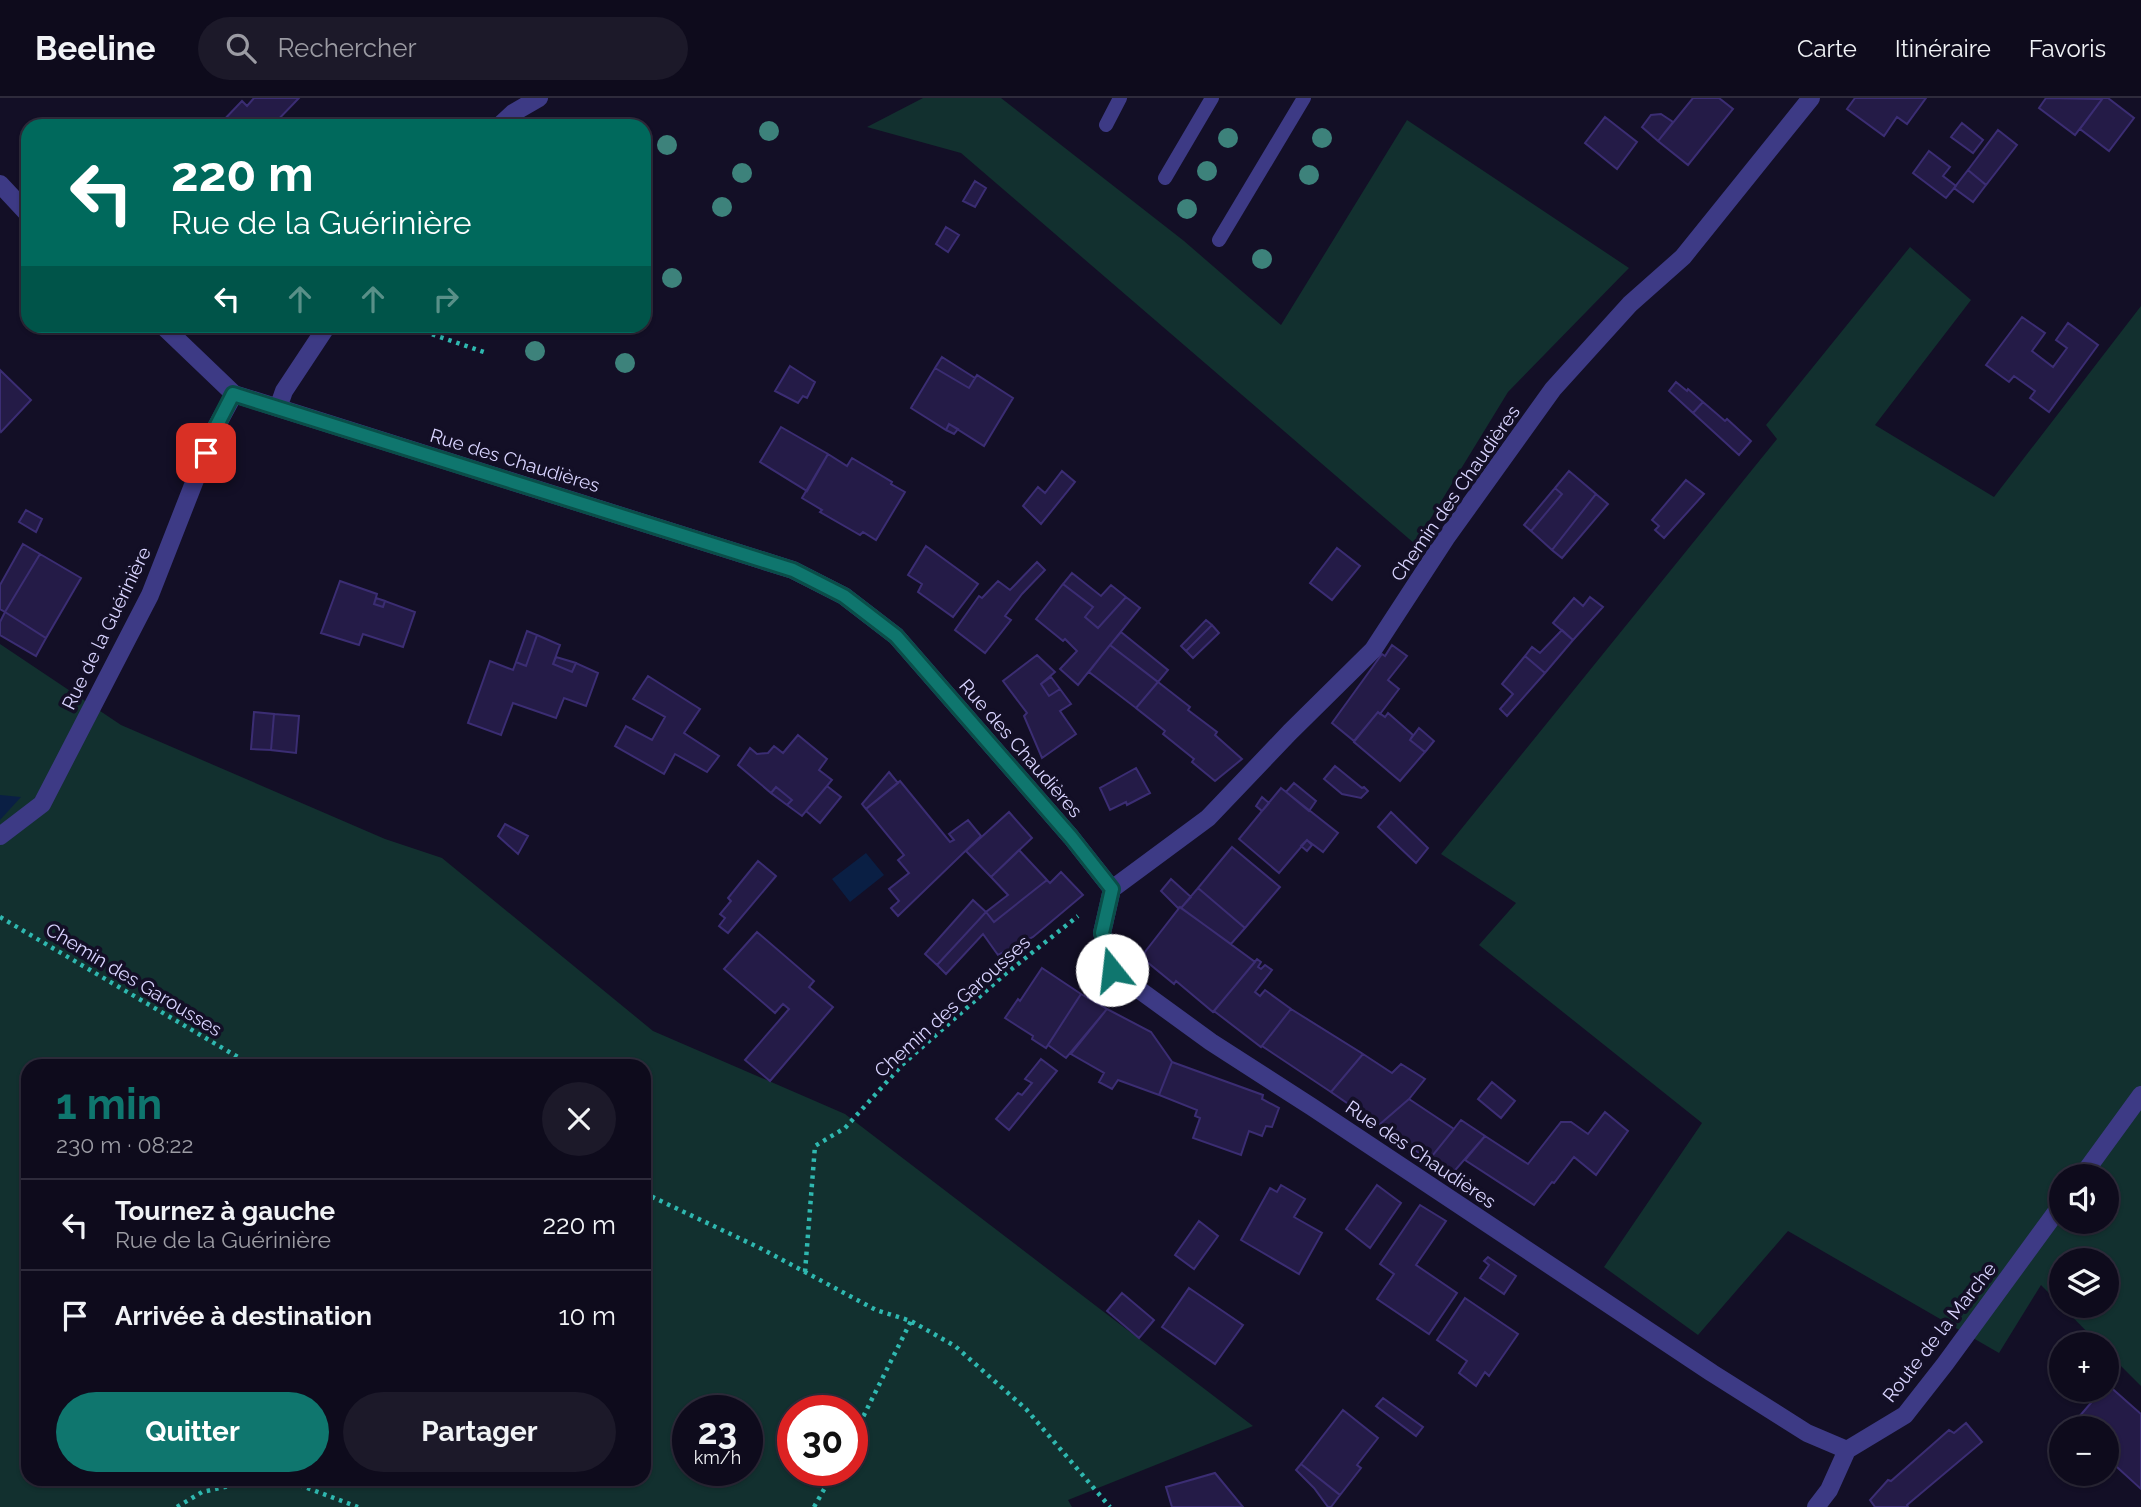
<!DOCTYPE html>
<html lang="fr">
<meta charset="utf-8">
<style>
:root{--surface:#0e0b1c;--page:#1c1929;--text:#f1f3f6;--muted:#9b9ba3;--line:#2e2b3b;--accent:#0f766e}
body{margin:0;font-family:Raleway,sans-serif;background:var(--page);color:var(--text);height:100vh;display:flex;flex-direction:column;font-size:26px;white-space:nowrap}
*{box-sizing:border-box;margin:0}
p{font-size:23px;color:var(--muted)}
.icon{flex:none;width:38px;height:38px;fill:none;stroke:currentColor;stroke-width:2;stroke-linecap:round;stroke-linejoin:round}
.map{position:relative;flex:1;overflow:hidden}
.sheet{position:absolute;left:21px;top:961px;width:630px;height:427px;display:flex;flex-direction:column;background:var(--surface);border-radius:21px;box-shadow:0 2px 5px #0004,0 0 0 2px var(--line)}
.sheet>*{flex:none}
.banner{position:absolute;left:21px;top:21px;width:630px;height:214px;border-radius:21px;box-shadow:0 2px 5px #0004,0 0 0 2px var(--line);background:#00695c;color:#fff;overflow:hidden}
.tools{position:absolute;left:2049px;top:1066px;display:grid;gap:14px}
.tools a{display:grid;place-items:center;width:70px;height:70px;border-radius:50%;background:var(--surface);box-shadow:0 2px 5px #0004,0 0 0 2px var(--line);font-size:35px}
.speed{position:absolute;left:672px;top:1297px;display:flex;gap:14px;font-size:35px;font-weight:700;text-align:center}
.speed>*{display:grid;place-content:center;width:91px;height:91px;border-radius:50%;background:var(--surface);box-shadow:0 2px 5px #0004,0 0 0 2px var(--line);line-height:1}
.speed small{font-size:18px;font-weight:400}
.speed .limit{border:10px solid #d22;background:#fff;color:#111}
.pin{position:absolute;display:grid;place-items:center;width:60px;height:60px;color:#fff;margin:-30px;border-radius:14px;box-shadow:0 4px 10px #0006}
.me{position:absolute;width:77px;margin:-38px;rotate:344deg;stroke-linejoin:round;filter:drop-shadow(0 0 5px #0008)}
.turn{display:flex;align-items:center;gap:24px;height:147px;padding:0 35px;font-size:32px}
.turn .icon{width:91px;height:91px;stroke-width:2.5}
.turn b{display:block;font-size:49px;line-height:60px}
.lanes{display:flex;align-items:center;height:66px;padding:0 35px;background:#0003;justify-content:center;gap:35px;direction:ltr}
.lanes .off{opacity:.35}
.round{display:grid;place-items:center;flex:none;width:74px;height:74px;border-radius:37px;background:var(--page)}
.headline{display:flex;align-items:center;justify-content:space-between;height:119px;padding:0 35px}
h1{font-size:42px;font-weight:700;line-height:52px;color:var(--accent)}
.cta{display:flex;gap:14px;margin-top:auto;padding:14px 35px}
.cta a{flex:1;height:80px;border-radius:42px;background:var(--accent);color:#fff;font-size:28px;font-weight:700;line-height:80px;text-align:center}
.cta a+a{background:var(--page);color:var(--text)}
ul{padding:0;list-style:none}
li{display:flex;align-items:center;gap:21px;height:91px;padding:0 35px;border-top:2px solid var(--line)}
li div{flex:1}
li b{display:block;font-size:26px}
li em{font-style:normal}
header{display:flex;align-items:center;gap:42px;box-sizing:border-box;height:98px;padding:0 35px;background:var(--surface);border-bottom:2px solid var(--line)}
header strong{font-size:33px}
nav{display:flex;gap:38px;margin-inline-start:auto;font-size:24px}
.search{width:490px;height:63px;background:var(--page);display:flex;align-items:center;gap:18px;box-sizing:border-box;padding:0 24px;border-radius:38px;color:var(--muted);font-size:26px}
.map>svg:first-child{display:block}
</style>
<header>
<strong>Beeline</strong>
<div class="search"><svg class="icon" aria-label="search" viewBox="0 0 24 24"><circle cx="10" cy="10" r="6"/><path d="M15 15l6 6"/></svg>Rechercher</div>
<nav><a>Carte</a><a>Itinéraire</a><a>Favoris</a></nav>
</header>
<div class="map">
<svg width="2141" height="1409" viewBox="0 0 2141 1409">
<rect width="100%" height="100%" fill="#130f26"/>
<path fill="#12302f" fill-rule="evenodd" d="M923,0H1001L1184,143L1281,227L1407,22L1629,170L1508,294L1415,446L961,55L867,29Z
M1910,149L1971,202L1875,327L1994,399L2141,208V1288L2107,1254V1246H2099L2041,1187L1999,1255L1788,1133L1698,1237L1604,1169L1702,1025L1479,847L1516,805L1441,756L1777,341L1766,327ZM2062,1078H2107V1124H2062ZM2062,1162H2107V1208H2062Z
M0,546L121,627L385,741L442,760L653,933L845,1016L1253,1328L1068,1402L1072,1409H0ZM28,968H644V1381H28ZM688,1312H747V1372H688ZM793,1312H852V1372H793Z"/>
<path fill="#0a1f44" d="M0,697L21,699L0,722Z
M866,755L884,777L850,804L832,781Z"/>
<path fill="#241b47" stroke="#3b2d73" stroke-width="2" d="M254,0H299L272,28H218L242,3L247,8Z
M1693,0H1719L1733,11L1688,67L1658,43Z
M1855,0H1926L1907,26L1897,19L1884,38L1847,11Z
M2046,0L2098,1L2103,0L2075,37L2039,10Z
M2103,0H2108L2134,20L2109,53L2080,31Z
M1661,16L1673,24L1658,43L1642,29L1651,17Z
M1605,19L1637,44L1617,71L1585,45Z
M1962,25L1983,42L1973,55L1951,39Z
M1998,32L2017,47L1986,87L1968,72Z
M1929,53L1950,69L1943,78L1956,88L1946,100L1913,75Z
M1968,72L1986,87L1973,104L1954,90Z
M975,83L986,90L975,109L963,103Z
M946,129L959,137L948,154L936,146Z
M2022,219L2045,235L2032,253L2053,269L2067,250L2056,242L2068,225L2098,247L2049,314L2030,300L2035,293L2014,278L2009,284L1986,267Z
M942,259L975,280L969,290L935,270Z
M790,268L815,284L807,300L803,298L798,305L775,293Z
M935,270L969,290L977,277L1013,300L984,348L949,326L946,332L911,310Z
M0,272L31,302L1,334L0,332Z
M1676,284L1687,293L1688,291L1703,304L1693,315L1669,293Z
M1703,304L1725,323L1727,321L1751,343L1739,357L1693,315Z
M949,326L958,331L954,336L946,332Z
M781,329L828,356L807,393L760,364Z
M828,356L847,368L852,360L892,384L891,386L905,394L876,442L863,434L860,437L820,414L822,412L802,400Z
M1062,373L1075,384L1041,426L1023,408L1038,389L1045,395Z
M1569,373L1596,396L1552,452L1531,433L1562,396L1555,390Z
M1686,382L1704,396L1664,440L1655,432L1659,428L1652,422Z
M1555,390L1562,396L1531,433L1524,427Z
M1596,396L1608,406L1562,460L1552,452Z
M26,412L42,421L36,434L19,424Z
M23,446L40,456L5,514L0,511V487Z
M926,448L978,486L953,519L918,494L922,486L908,477Z
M1337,450L1360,468L1332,502L1310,485Z
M40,456L81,480L46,540L5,514Z
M1037,464L1045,472L1022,496L1005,518L1011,522L985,555L955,532L979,498L982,500L998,483L1010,492Z
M1072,475L1101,498L1111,487L1126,499L1098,530L1085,519L1093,509L1063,486Z
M340,483L377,496L374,506L383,509L385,503L415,514L403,549L363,536L359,547L321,535Z
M1063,486L1093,509L1085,519L1098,530L1126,499L1140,510L1078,587L1060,571L1077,553L1065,541L1063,543L1036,521Z
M1590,499L1603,509L1573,542L1553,525L1574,500L1583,508Z
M376,500L385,503L383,509L374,506Z
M5,514L46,540L36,558L0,537V524Z
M1206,522L1212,527L1186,553L1181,548Z
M1212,527L1219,535L1193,560L1186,553Z
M1562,532L1573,542L1545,575L1525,558L1532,549L1540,555Z
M527,533L537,537L526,568L516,564Z
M1121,534L1168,572L1158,584L1110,547Z
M537,537L560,547L553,566L572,574L576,565L598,575L586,608L564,600L556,620L513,605L501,637L468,625L490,563L513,572L516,564L526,568Z
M1110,547L1158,584L1136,610L1089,574Z
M1392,547L1407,558L1388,582L1399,591L1380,616L1378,614L1354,643L1332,625L1382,556L1385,558Z
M1037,557L1055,574L1041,586L1049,598L1060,591L1071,606L1060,613L1076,636L1042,660L1024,618L1027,615L1003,583Z
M1525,558L1545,575L1507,618L1500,611L1513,596L1502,586Z
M556,559L576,565L572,574L553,566Z
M648,578L700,611L684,635L719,658L707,674L675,656L664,676L615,648L626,628L652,642L665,619L633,601Z
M1051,579L1060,591L1049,598L1041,586Z
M1158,584L1190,609L1188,612L1217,634L1215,637L1242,661L1215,683L1192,664L1194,661L1163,636L1165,633L1136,610Z
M254,614L274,616L271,652L251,651Z
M1378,614L1385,619L1388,615L1413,637L1410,642L1425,654L1400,683L1354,644Z
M274,616L299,618L296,655L271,652Z
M1419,630L1434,643L1425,654L1410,642Z
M798,637L827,661L819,672L832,682L802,718L787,707L792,702L776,689L771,695L738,667L750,650L757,656L768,655L774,648L783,655Z
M1335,668L1362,690L1364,689L1368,693L1361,700L1342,696L1324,681Z
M1136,670L1150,695L1127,707L1126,704L1110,712L1100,690Z
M889,674L898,685L866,711L862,706Z
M900,683L950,744L954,742L949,736L968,722L981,738L898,818L891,810L899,803L889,791L909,775L898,762L904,757L866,711Z
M1294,685L1316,703L1309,713L1286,694Z
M827,688L841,699L820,725L806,713Z
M776,689L792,702L787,707L771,695Z
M1281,690L1338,735L1323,754L1307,742L1279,775L1239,741Z
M1262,699L1269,705L1262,713L1256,708Z
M1009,714L1032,740L991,779L966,753Z
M1391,714L1428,750L1416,765L1378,729Z
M505,726L528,738L518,756L498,738Z
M1307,742L1312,747L1307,753L1301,748Z
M1232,749L1280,789L1245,830L1198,790Z
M1019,752L1047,782L994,824L986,814L1008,797L991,779Z
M758,763L776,778L728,835L719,828L725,820L720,816L731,803L728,800Z
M1061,774L1083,797L1033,839L998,857L983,836L946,876L937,867L986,814L994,824L1047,782L1050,785Z
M1171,781L1191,799L1181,810L1180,809L1178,810L1161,793Z
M1198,790L1245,830L1231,846L1181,810Z
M973,802L986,814L937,867L925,856Z
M1180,809L1255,864L1213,914L1176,883L1174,886L1141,859Z
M757,834L814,883L809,889L833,909L770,983L745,962L789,911L783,906L775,915L724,871Z
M1257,861L1261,864L1258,869L1261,871L1265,867L1272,872L1255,894L1260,898L1265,892L1291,911L1261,949L1214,913Z
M1042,870L1081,896L1046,950L1032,941L1033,938L1005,920L1018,901L1020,903Z
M1081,896L1107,911L1066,960L1048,947Z
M1107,911L1151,934L1172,964L1159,997L1118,982L1112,991L1099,984L1104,975L1071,956Z
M1291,911L1363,956L1331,994L1262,948Z
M1363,956L1392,975L1401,966L1425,981L1409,1001L1379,1027L1331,994Z
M1041,961L1057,973L1009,1032L996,1021L1018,995L1022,997L1032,985L1025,981Z
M1172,964L1263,997L1262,1001L1279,1010L1272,1029L1266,1028L1262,1038L1249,1033L1241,1057L1193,1040L1200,1020L1195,1018L1197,1012L1159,997Z
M1492,984L1515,1003L1501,1020L1478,1001Z
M1409,1001L1454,1031L1429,1062L1379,1027Z
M1605,1014L1628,1033L1596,1077L1574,1059L1554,1085L1552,1084L1534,1107L1465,1062L1485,1038L1528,1066L1561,1024H1571L1588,1036Z
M1461,1022L1485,1038L1451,1077L1429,1062Z
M1281,1087L1305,1101L1294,1119L1322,1135L1299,1176L1241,1142L1270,1090L1277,1094Z
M1377,1087L1401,1105L1370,1150L1346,1131Z
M1420,1107L1446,1123L1416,1167L1457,1195L1429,1236L1377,1201L1394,1176L1380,1166Z
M1199,1123L1218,1138L1194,1171L1175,1157Z
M1488,1159L1516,1178L1504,1196L1480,1180L1489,1167L1484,1163Z
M1189,1190L1243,1227L1215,1266L1162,1229Z
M1122,1195L1154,1222L1139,1240L1107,1213Z
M1465,1200L1518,1236L1489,1278L1485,1274L1476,1288L1459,1275L1467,1263L1437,1242Z
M2107,1286L2141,1316V1391L2107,1360V1330H2075L2072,1327L2102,1292H2107Z
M1383,1300L1423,1329L1416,1338L1376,1308Z
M1343,1312L1378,1340L1357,1367L1361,1370L1340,1397L1301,1366Z
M1966,1325L1982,1344L1907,1407L1908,1409H1875L1870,1402L1888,1382L1891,1383L1949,1332L1954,1335Z
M1301,1366L1340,1397L1331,1409H1328L1314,1390L1296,1372Z
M1215,1375L1243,1409H1172L1166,1389Z"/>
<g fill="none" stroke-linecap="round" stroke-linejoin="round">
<path stroke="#2fb8b0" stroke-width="4.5" stroke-dasharray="3.5 5" stroke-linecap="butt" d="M408,228L484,254
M0,819L253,968
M644,1095L762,1151L876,1212L911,1223L955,1248L1026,1311L1110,1409
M805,1174L815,1048L845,1030L903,966L1003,878L1078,818
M852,1341L911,1223
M177,1409L202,1394L243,1385L297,1386L358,1409
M814,1409L835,1372"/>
<path stroke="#3d3a85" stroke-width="14" d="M1106,27L1120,0
M1165,80L1212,0
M1219,142L1304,0"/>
<path stroke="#3d3a85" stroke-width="18" d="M499,28L513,15L539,0
M0,86L28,116
M163,228L234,296L793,472L844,498L896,538L1071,739L1112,791
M278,310L284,293L327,228
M0,738L42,706L150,497L215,331L234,296
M1112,791L1208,720L1290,634L1373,552L1446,440L1553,291L1630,206L1683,159L1811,0
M1112,791L1102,835L1112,872L1211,944L1312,1009L1712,1275L1807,1335L1847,1352
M2082,1078L2141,997
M1816,1409L1829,1392L1847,1352L1905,1317L1945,1266L2062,1106"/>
</g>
<g fill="#3d827b">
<circle cx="769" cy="33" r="10"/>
<circle cx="1228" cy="40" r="10"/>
<circle cx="1322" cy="40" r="10"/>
<circle cx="667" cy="47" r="10"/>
<circle cx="1207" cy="73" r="10"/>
<circle cx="742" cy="75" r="10"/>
<circle cx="1309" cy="77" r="10"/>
<circle cx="722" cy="109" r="10"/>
<circle cx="1187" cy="111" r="10"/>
<circle cx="1262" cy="161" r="10"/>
<circle cx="672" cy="180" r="10"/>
<circle cx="535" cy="253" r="10"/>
<circle cx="625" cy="265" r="10"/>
</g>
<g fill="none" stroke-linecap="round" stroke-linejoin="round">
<defs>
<path id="route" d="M206,355L215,331L233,296L793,472L844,498L896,538L1071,739L1112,791L1102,835L1112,872"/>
</defs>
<use href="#route" stroke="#0a4d48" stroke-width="18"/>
<use href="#route" stroke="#0f766e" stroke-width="12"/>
</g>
<g text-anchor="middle" stroke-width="7" stroke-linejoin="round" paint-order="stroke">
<g font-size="19" fill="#d9d4ff" stroke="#130f26">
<text transform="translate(515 362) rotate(17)" y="7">Rue des Chaudières</text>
<text transform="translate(1455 395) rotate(-55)" y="7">Chemin des Chaudières</text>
<text transform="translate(106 530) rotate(-64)" y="7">Rue de la Guérinière</text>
<text transform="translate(1021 650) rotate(49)" y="7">Rue des Chaudières</text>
<text transform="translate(134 881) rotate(31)" y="7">Chemin des Garousses</text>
<text transform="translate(952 908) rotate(-42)" y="7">Chemin des Garousses</text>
<text transform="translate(1421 1056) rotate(34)" y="7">Rue des Chaudières</text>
<text transform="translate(1939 1234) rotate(-52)" y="7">Route de la Marche</text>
</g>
</g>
</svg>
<div class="tools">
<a><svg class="icon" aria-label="sound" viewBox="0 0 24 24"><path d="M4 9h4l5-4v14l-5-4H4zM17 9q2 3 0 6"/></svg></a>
<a><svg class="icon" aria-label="layers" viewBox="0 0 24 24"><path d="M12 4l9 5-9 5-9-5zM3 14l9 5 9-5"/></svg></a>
<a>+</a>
<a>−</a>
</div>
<div class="speed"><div>23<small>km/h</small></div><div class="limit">30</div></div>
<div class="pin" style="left:206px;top:355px;background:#d93025"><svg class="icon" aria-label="arrive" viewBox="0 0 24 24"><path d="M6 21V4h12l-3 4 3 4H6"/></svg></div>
<svg class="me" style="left:1112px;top:872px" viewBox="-20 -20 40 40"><circle r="19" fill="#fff"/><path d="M0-13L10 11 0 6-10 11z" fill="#0f766e"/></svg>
<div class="banner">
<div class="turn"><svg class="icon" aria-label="left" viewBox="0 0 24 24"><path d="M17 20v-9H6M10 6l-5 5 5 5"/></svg><div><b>220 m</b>Rue de la Guérinière</div></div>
<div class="lanes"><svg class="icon" aria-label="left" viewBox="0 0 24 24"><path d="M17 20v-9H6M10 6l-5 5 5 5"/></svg><svg class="icon off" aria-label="ahead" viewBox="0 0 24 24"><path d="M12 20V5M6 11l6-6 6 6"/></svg><svg class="icon off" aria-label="ahead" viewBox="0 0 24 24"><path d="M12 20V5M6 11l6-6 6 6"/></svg><svg class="icon off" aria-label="right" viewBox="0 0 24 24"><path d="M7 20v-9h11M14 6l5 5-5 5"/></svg></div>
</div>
<section class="sheet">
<div class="headline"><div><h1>1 min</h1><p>230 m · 08:22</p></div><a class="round"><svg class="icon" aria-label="close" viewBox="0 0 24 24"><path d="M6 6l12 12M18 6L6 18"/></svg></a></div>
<ul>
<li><svg class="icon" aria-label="left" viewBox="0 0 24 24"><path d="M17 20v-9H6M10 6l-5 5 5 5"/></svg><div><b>Tournez à gauche</b><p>Rue de la Guérinière</p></div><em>220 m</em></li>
<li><svg class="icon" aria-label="arrive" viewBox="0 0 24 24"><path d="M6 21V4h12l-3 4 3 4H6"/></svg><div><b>Arrivée à destination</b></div><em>10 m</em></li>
</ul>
<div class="cta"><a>Quitter</a><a>Partager</a></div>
</section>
</div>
